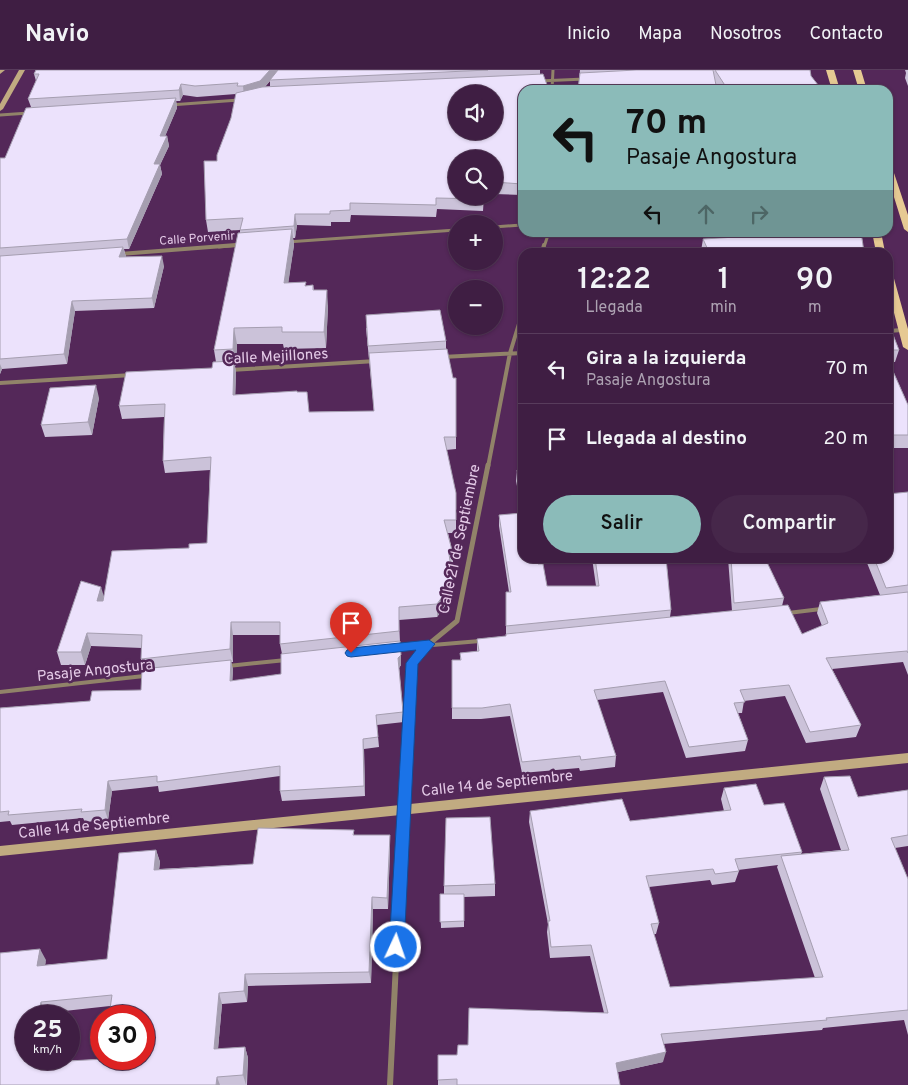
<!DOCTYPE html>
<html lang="es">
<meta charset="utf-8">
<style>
:root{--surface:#3f1e43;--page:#46274a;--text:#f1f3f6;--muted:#ada2b2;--line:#583c5c;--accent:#8bbbb9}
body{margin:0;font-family:Overpass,sans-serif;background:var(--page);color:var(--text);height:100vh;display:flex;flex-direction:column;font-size:19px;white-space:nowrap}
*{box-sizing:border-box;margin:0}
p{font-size:16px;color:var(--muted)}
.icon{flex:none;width:28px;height:28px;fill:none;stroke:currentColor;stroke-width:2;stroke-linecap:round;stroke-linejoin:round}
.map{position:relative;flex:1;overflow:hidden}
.sheet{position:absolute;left:518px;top:178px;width:375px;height:315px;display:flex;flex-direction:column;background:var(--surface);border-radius:15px;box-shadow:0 1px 4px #0004,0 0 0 1px var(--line)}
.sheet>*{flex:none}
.hud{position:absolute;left:518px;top:15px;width:375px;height:152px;border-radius:15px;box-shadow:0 1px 4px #0004,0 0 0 1px var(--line);background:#8bbbb9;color:#111;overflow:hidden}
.controls{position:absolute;left:448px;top:15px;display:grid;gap:10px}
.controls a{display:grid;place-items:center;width:55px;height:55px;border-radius:50%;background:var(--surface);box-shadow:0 1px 4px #0004,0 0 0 1px var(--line);font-size:25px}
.speed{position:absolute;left:15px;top:935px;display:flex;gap:10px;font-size:25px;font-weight:700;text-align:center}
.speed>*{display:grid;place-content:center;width:65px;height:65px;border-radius:50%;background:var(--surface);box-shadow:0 1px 4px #0004,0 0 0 1px var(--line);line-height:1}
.speed small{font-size:12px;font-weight:400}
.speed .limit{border:8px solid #d22;background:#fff;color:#111}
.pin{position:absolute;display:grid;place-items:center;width:42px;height:42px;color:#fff;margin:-51px -21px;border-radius:50% 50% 50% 0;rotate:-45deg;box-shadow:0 0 5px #0007}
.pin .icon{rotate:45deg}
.me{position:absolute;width:55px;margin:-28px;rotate:3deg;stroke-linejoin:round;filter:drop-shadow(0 0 4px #0008)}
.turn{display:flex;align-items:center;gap:18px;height:105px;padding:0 25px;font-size:22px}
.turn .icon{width:65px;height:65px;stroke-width:2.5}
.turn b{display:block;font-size:35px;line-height:42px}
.lanes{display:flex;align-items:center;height:48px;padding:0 25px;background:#0003;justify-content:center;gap:25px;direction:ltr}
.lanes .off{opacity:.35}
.eta{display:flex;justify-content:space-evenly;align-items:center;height:85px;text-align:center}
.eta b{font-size:30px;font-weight:600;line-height:35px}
.action{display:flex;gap:10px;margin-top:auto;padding:10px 25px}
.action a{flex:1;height:58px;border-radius:30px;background:var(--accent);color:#111;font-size:20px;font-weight:600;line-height:58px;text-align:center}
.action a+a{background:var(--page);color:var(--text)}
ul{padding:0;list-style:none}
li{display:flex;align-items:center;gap:15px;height:70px;padding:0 25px;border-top:1px solid var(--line)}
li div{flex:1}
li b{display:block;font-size:19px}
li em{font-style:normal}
header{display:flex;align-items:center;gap:30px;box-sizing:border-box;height:70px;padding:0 25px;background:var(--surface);border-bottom:1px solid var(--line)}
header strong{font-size:24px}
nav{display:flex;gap:28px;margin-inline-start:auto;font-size:18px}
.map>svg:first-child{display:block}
</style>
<header>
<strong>Navio</strong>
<nav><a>Inicio</a><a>Mapa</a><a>Nosotros</a><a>Contacto</a></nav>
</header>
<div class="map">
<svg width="908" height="1015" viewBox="0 0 908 1015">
<rect width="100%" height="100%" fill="#542859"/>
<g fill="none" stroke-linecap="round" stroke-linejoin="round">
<path stroke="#918369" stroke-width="4" d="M788,543L821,539
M397,578L480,571
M228,596L286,590
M0,622L144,606"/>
<path stroke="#918369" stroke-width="3" d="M539,11L585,9
M552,20L553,0
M170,35L239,30
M0,45L29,43
M494,157L522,155
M287,172L456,160
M219,177L241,175
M544,177L549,162"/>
<path stroke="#918369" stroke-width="4" d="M542,182L544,175
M120,184L236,175
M888,261L902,260
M442,287L522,283
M230,300L376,291
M0,313L132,305
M488,397L510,283L522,244"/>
<path stroke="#918369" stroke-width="5" d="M407,672L412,593L429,574L457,551L488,395"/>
<path stroke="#918369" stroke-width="6" d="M390,1015L407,670"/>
<path fill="#c1ab81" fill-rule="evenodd" d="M0,0H5L0,4Z
M19,0H25L3,39L0,41V34Z
M908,683V693L0,786V776Z"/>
<path fill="#e6c993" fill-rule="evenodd" d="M826,0H834L840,20H832Z
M853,0H861L867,20H859Z
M888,95L892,97L908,145V162L904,159L888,108Z
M872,162H881L885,182H876Z
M888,202L893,205L908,259V280L903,277L888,220Z"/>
</g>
<path fill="#cbc2d9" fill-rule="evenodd" d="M36,0H540V4L522,20V125L494,124V89L456,126H484L483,141L437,139L436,147L351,145L350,152H331V156L297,155L295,168H293L294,175L288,213L306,216L313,215L314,220L328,236L326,278L284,279L283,274H237L236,296H235L236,303L235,325L297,322L309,342L374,341L366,258L446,271V279L453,308H456V379L446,380L456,423V463H448L453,484V496L451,497L453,525L437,547L399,550L401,595L399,598L404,652L377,655L379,677L364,679L365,726L282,731L280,721V706L159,722L158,716L112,721L108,750L85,752L83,748L12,755L10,751L0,752V638L90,631L141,620L144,599L141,589L142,578L91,576L85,595H61L57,582L104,526L189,478L207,473L210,400L165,403L163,391L164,347L122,349L119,336L212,298L216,292L214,280L240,163V160L208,162L206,150L217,91L231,48L236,24L197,27L183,25L180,31H176L177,38L165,66H167L169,76L160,95L162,104L129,179H124L126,187L164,196L154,238L75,241L67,294L2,299L0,304V88H5L31,37L28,29L36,11L34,4ZM270,11V16L265,17ZM233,565H280V574L282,584L281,604L232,611L233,600L231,592H233Z
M580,0H810L811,6L822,20H718L716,17L578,20Z
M905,0H908V16L905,8L906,3Z
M766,162H861L864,182H701V181L703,169L766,165Z
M888,252L899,280L895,292H889L908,335V378H888Z
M99,328L92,365L45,367L41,355Z
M517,400H522V441L516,411Z
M908,422V605L903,592L832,599L861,655L856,667L806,673L785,626L744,631L742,643H738L748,670L745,681L686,688L663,622L597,630L616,686L615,697L580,701L579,698L522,703L510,646L481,649H452V590H460V583L477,582V569L506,566V522H509L499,456V445L538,494L547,516H596L592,488H666L671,540L670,547L732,541L728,488H765L784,528L782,536L802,564L822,556L817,543L820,532L880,525L865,488H888Z
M824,707L858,727L908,720V776L895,778L908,809V965L904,950L823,958L822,960L663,974V992L618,1002L620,1015H438V985H457L468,975L604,943L590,886L550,888L547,862L548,854L529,752L530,741L630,751L724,741L721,729L724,718L764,735L802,782L801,784L841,780L820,719ZM778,795L777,797L815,908L670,917L654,864H656L659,853L649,817L710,810L712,815L735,812L739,801L738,800Z
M354,760V765L390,777L388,839H373L371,913L248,916L247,932L222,934L218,979L245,977L248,988L247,1015H0L46,890L45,895L107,889L156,780L160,792L159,799L253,794ZM110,936L105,989L39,992L46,943Z
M495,814V826L464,827V857L441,858L440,824H444V816Z"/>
<path fill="#a59eb0" d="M270,0H280L270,10V11L261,21L244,27L243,16Z
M181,14L183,25L180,31L179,20Z
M176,28L177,38L161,76L160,66Z
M167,66L169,76L160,95L162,104L129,179L127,169L154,94Z
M295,144L297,155L295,168L294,156Z
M292,159L294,175L286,229L284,213Z
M123,177L126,187H119Z
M162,186L164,196L154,238L152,228Z
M327,220L328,236L326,278L324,262Z
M72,231L75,241L67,294L64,284Z
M234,258L237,274L236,296L233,279Z
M234,291L236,303L235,338L233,325Z
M0,294L2,299L0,304Z
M96,315L99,328L92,365L88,352Z
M453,512V525L437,547V534Z
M101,517L105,530L101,544L97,531Z
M231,552L233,565V592L230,579Z
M87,563L91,576L85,595L81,582Z
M401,585V595L399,598L398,588Z
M231,590L233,600L232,621L230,611Z
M363,669L364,679L365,726L364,716Z
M108,711L112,721L108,750L105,740Z
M390,765V777L388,839L387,828Z
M156,780L160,792L158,811L154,800Z
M372,827L373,839L371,913L369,902Z
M40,879L46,890L43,907L37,896Z
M245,904L248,916L247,932L244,921Z
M219,923L222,934L217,990L214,979Z
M41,932L46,943V946H38Z
M245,977L248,988L246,1015L243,1005Z
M666,982L663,992L614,1003L616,993Z
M32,989H40L38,1003L32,993Z
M217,1007L220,1015H216Z"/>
<path fill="#ece2fc" stroke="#a59eb0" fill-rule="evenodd" d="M36,0H270L260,11L243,16H237L238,13L195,16L181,14L179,20L28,29L39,4H34Z
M278,0H488L270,10Z
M636,0H713L717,20H578L580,3Z
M715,0H810L811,6L822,20H728Z
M543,4L549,20H522V114L494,112V89H456V126H484L483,129L436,128V135L350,133V140L330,141V144H295L294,156L240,160L243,148L206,150L204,91H217V85L231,48L236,23L262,17ZM456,24H494V61H456Z
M176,28L160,66H167L154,94H160L127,169L0,178V88H5L26,38Z
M292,159L284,213L306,212L305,216L313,215V220H327L324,262H282V257L234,258L233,279L214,280L238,163Z
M769,162H861L864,182H709L703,169L769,165Z
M123,177L119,187L162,186L152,228L72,231L64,284L0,289V186Z
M440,240L446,271L368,276L366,245Z
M888,252L899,280H888Z
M447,279L453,308H456V367H444L456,423V450H444L453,484H449L453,512L437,534L399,537V561L280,574V552H231L230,579L141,589L142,565L87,563L81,582H57L81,511L101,517L97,531H103L112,481L189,478V474L207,473L211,387L163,391L165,334L119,336L126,302L212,298L213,292L234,291L233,325L297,321V322H307L309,342L374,341L369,283Z
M888,290L908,335V365H888Z
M96,315L88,352L41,355L50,318Z
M517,400H522V427Z
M908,422V515L886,518L874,488H888V424Z
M522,443V488H536L538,494H543L547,516H599L595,488H666L671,540L506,556V522H511L499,445Z
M731,488H765L784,528L734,533Z
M908,522V583L907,581L826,588L861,655L810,662L789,615L740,620L745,632L734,633L748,670L689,677L665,611L594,620L616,686L581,690L580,686L522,692L510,634L482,638H452V590H461L460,583L479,581L477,569L506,566V564L788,535L802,564L828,553L820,532Z
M400,571L401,585L398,588L403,642L376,645L378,667L363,669L364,716L280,721V696L157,712V706L108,711L105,740L81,742L82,739L8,745L9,741L0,742V638L90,631L92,621L141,620L142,599L231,590L230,611L281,604V584Z
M850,706L858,727L908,720V765L891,768L908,809V940L826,948L827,950L661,964L666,982L616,993L620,1015H457V1009L438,1010V985H457L458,975H468L469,938L608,943L591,875L551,877L548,851H550L530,741L622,729L630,751L731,740L724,718L756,714L764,735L784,733L802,782L735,789L739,801L715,804L713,799L646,806L659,853L651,854L670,917L823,907L781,786L849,780L824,707Z
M490,747L495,814L444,816L446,748Z
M258,758L354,760L353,765H390L387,828L372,827L369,902L245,904L244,921L219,923L214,979L245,977L243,1005L217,1007L216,1015H0V883L40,879L37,896L107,889L119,783L156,780L154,800L253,794ZM112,925L109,946H144V989H105L32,993V989H26V946H38L41,932Z
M440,824H464V851L440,852Z"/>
<path fill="#1a73e8" stroke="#114b97" d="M429,570L435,574L418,594L404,877L402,882L396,884L391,882L389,877L406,593L416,580L351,587L347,586L345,583L347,580L351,578Z"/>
<g text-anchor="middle" stroke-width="5" stroke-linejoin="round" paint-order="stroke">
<g font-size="12" fill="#e5cbe8" stroke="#542859">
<text transform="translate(197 168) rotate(-4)" y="4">Calle Porvenir</text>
</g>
<g font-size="15" fill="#e5cbe8" stroke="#542859">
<text transform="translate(276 286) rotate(-3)" y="5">Calle Mejillones</text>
<text transform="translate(459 469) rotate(-78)" y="5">Calle 21 de Septiembre</text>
<text transform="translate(95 600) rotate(-6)" y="5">Pasaje Angostura</text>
<text transform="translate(497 713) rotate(-6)" y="5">Calle 14 de Septiembre</text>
<text transform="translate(94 755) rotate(-6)" y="5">Calle 14 de Septiembre</text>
</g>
</g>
</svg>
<div class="controls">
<a><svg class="icon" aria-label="sound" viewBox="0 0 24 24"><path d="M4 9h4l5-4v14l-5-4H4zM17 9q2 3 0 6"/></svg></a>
<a><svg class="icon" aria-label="search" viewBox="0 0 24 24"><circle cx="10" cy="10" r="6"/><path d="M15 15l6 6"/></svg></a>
<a>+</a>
<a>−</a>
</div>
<div class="speed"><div>25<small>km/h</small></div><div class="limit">30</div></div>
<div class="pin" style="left:351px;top:583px;background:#d93025"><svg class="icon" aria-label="arrive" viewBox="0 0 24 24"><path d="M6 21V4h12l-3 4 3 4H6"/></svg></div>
<svg class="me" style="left:396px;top:877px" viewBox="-20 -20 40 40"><circle r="17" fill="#1a73e8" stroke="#fff" stroke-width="3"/><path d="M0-11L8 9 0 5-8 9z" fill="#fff"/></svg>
<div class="hud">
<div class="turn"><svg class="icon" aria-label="left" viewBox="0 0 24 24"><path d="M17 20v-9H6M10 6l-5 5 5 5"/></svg><div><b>70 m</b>Pasaje Angostura</div></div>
<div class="lanes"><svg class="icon" aria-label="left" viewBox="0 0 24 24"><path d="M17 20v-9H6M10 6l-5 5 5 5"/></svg><svg class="icon off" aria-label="ahead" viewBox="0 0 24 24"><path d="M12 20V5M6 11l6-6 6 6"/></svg><svg class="icon off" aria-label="right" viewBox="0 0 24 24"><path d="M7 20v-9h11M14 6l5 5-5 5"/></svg></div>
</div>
<section class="sheet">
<div class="eta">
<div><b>12:22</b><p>Llegada</p></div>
<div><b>1</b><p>min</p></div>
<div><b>90</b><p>m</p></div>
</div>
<ul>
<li><svg class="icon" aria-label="left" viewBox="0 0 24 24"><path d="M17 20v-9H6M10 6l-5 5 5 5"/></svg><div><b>Gira a la izquierda</b><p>Pasaje Angostura</p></div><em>70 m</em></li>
<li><svg class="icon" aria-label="arrive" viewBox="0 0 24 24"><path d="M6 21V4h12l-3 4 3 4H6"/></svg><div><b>Llegada al destino</b></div><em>20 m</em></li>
</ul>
<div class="action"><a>Salir</a><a>Compartir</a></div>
</section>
</div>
